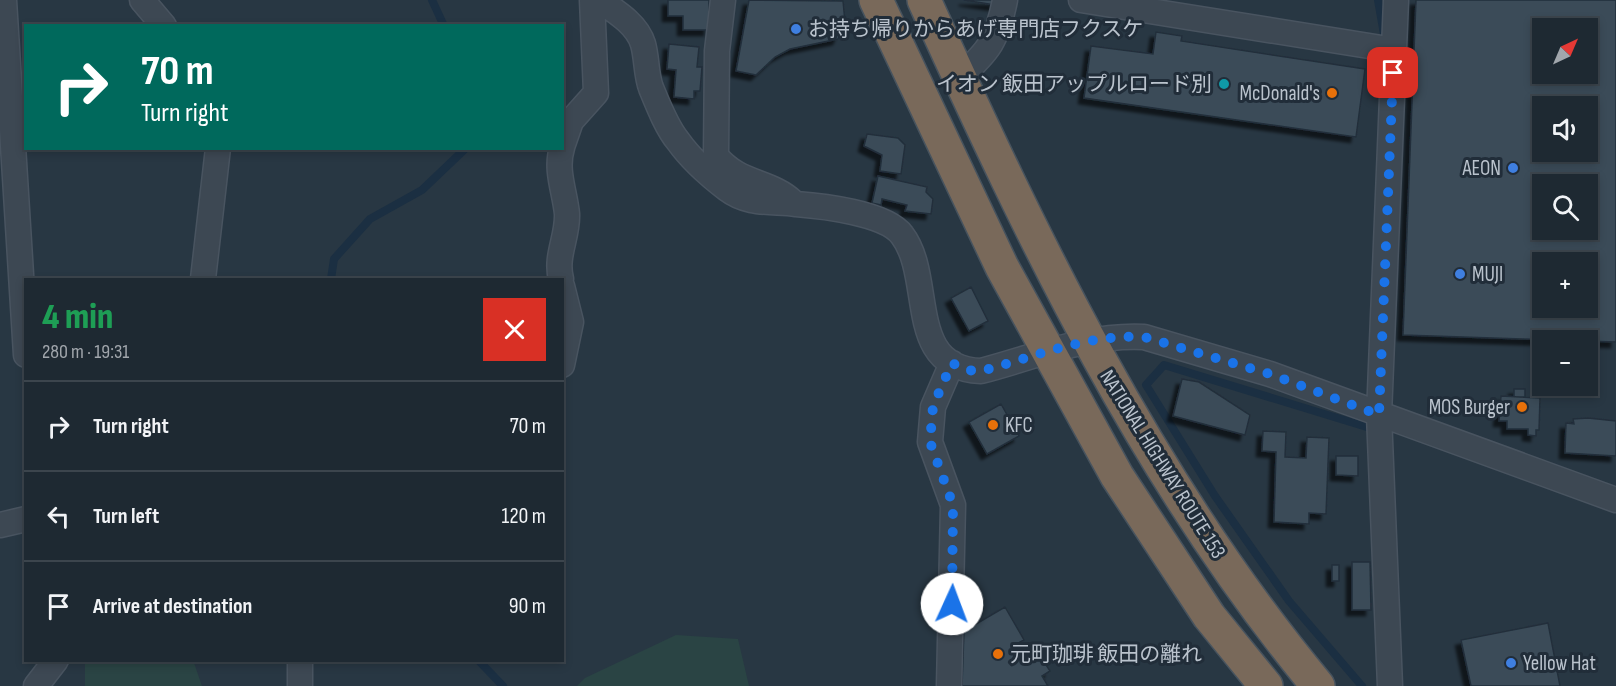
<!DOCTYPE html>
<meta charset="utf-8">
<style>
:root{--surface:#1e2932;--page:#26313a;--text:#f1f3f6;--muted:#a1a6ac;--line:#3c454d}
body{margin:0;font-family:"Sofia Sans Condensed","Noto Sans JP",sans-serif;background:var(--page);color:var(--text);height:100vh;display:flex;flex-direction:column;font-size:22px;white-space:nowrap}
*{box-sizing:border-box;margin:0}
p{font-size:20px;color:var(--muted)}
.icon{flex:none;width:33px;height:33px;fill:none;stroke:currentColor;stroke-width:2;stroke-linecap:round;stroke-linejoin:round}
.map{position:relative;flex:1;overflow:hidden}
.sheet{position:absolute;left:24px;top:278px;width:540px;height:384px;display:flex;flex-direction:column;background:var(--surface);border-radius:0px;box-shadow:0 3px 9px #0003,0 0 0 2px var(--line)}
.sheet>*{flex:none}
.banner{position:absolute;left:24px;top:24px;width:540px;height:126px;border-radius:0px;box-shadow:0 3px 9px #0003,0 0 0 2px var(--line);background:#00695c;color:#fff;overflow:hidden}
.needle{width:39px;rotate:44deg}
.fabs{position:absolute;left:1532px;top:18px;display:grid;gap:12px}
.fabs a{display:grid;place-items:center;width:66px;height:66px;border-radius:0px;background:var(--surface);box-shadow:0 3px 9px #0003,0 0 0 2px var(--line);font-size:30px}
.pin{position:absolute;display:grid;place-items:center;width:51px;height:51px;color:#fff;margin:-26px;border-radius:12px;box-shadow:0 3px 9px #0006}
.me{position:absolute;width:66px;margin:-33px;rotate:2deg;stroke-linejoin:round;filter:drop-shadow(0 0 4px #0008)}
.turn{display:flex;align-items:center;gap:21px;height:126px;padding:0 18px;font-size:27px}
.turn .icon{width:78px;height:78px;stroke-width:2.5}
.turn b{display:block;font-size:42px;line-height:51px}
.round{display:grid;place-items:center;flex:none;width:63px;height:63px;border-radius:0px;background:var(--page)}
.summary{display:flex;align-items:center;justify-content:space-between;height:102px;padding:0 18px}
h1{font-size:36px;font-weight:800;line-height:45px;color:#1e9e55}
ul{padding:0;list-style:none}
li{display:flex;align-items:center;gap:18px;height:90px;padding:0 18px;border-top:2px solid var(--line)}
li div{flex:1}
li b{display:block;font-size:22px}
li em{font-style:normal}
.map>svg:first-child{display:block}
</style>
<div class="map">
<svg width="1616" height="686" viewBox="0 0 1616 686">
<defs>
<filter id="shadow"><feDropShadow dx="-5.5" dy="5.5" stdDeviation="1.5" flood-color="#0009"/></filter>
</defs>
<rect width="100%" height="100%" fill="#283743"/>
<path fill="#2a4444" d="M676,635L738,639L749,686H577L585,678Z
M85,660H193L202,686H85Z"/>
<g fill="none" stroke-linecap="round" stroke-linejoin="round">
<path stroke="#1b2f42" stroke-width="8" d="M432,0L444,26
M1378,0L1384,34
M331,279L334,259L370,219L422,190L466,148
M478,660L503,686
M1362,686L1289,601L1215,496L1146,385L1164,365L1370,428V423"/>
</g>
<path fill="#3a4c59" stroke="#232f3b" stroke-width="1.5" fill-rule="evenodd" filter="url(#shadow)" d="M668,0H709V30H683V16H668Z
M749,0L843,1L845,22L838,39L790,49L775,57L756,75L736,71Z
M964,0H996L995,5Z
M1416,0H1616V342L1403,335ZM1542,28H1587V74H1542ZM1542,106H1587V152H1542ZM1542,184H1587V230H1542ZM1542,262H1587V308H1542Z
M1156,32L1182,36L1181,41L1365,69L1356,137L1084,98L1091,46L1153,54Z
M669,44L699,47L697,67H702L700,91H694V99L674,97L676,70L667,69Z
M867,134L898,138L905,145L901,174L880,171L882,155L864,146Z
M878,176L927,187L926,192L933,199L931,214L905,211L907,205L882,199L881,205L872,203Z
M971,287L988,321L969,331L951,298Z
M1182,379L1199,382L1250,415L1245,435L1173,416Z
M1514,389H1525V397H1514Z
M1501,396L1540,398L1539,430H1536V436L1528,435V429H1507V421H1499Z
M1001,404L1019,436L987,454L969,422Z
M1588,418L1616,421V456L1565,453L1566,423L1574,424L1573,419Z
M1263,431L1286,432L1285,457L1306,458L1307,437L1329,438L1326,514L1309,513V524L1274,522L1276,452L1262,451Z
M1336,456H1358V476L1336,475Z
M1352,562H1370L1371,610H1352Z
M1332,565H1339V581H1332Z
M1005,607L1024,640L1020,642L1030,657L1038,652L1050,671L1042,676L1048,686H962L964,631Z
M1548,623L1560,686H1471L1461,640Z"/>
<g fill="none" stroke-linecap="round" stroke-linejoin="round">
<defs>
<path id="minor" d="M4,0L26,355
M142,0L164,26
M599,0C615,11 637,24 643,44C647,58 646,75 651,88C658,105 667,128 678,141C690,158 710,176 727,189C748,205 771,201 796,204C822,206 886,213 902,235C935,278 904,368 981,371C1035,357 1087,334 1144,337L1270,374L1616,500
M723,0L717,51L716,156C739,185 770,180 793,202
M1081,0L1394,50
M959,78C990,50 997,40 1005,0
M562,147L571,121L596,93L592,0
M203,279L218,148
M561,279C555,256 568,237 567,214C565,192 555,170 562,148
M562,286L571,322L562,365
M0,525L26,519
M36,686L56,660
M300,686V660
M949,686L953,505L930,442L933,407L952,363
M1390,686L1379,415L1396,0"/>
<path id="highway" d="M876,0L1002,267L1117,476L1209,616L1266,686
M924,0C1033,240 1148,482 1318,686"/>
</defs>
<use href="#minor" stroke="#495460" stroke-width="27"/>
<use href="#highway" stroke="#47535e" stroke-width="36"/>
<use href="#minor" stroke="#3d4853" stroke-width="24"/>
<use href="#highway" stroke="#79695a" stroke-width="33"/>
</g>
<g fill="none" stroke-linecap="round" stroke-linejoin="round">
<path stroke="#1a73e8" stroke-width="10" stroke-dasharray="0 18" d="M952,604L953,505L930,442L933,406L952,363L965,370L981,371C1035,357 1087,334 1144,337L1270,374L1379,415L1393,73"/>
</g>
<g fill="#3f7fe0" stroke="#212d39" stroke-width="2">
<circle cx="796" cy="29" r="6"/>
<circle cx="1513" cy="168" r="6"/>
<circle cx="1460" cy="274" r="6"/>
<circle cx="1511" cy="663" r="6"/>
</g>
<circle fill="#0f9aa8" stroke="#212d39" stroke-width="2" cx="1224" cy="84" r="6"/>
<g fill="#e8710a" stroke="#212d39" stroke-width="2">
<circle cx="1332" cy="93" r="6"/>
<circle cx="1522" cy="407" r="6"/>
<circle cx="993" cy="425" r="6"/>
<circle cx="998" cy="654" r="6"/>
</g>
<g text-anchor="middle" stroke-width="6" stroke-linejoin="round" paint-order="stroke">
<g font-size="21" fill="#bac3cd" stroke="#212d39" text-anchor="start">
<text x="808" y="36">お持ち帰りからあげ専門店フクスケ</text>
<text x="1212" y="91" text-anchor="end">イオン 飯田アップルロード別</text>
<text x="1320" y="100" text-anchor="end">McDonald's</text>
<text x="1501" y="175" text-anchor="end">AEON</text>
<text x="1472" y="281">MUJI</text>
<text x="1510" y="414" text-anchor="end">MOS Burger</text>
<text x="1005" y="432">KFC</text>
<text x="1010" y="661">元町珈琲 飯田の離れ</text>
<text x="1523" y="670">Yellow Hat</text>
</g>
<g font-size="21" fill="#bac3cd" stroke="#212d39">
<text transform="translate(1163 464) rotate(58)" y="7">NATIONAL HIGHWAY ROUTE 153</text>
</g>
</g>
</svg>
<div class="fabs">
<a><svg class="needle" viewBox="-14 -14 28 28"><path d="M0-13l5 13h-10z" fill="#e53935"/><path d="M0 13l5-13h-10z" fill="#a1a6ac"/></svg></a>
<a><svg class="icon" aria-label="sound" viewBox="0 0 24 24"><path d="M4 9h4l5-4v14l-5-4H4zM17 9q2 3 0 6"/></svg></a>
<a><svg class="icon" aria-label="search" viewBox="0 0 24 24"><circle cx="10" cy="10" r="6"/><path d="M15 15l6 6"/></svg></a>
<a>+</a>
<a>−</a>
</div>
<div class="pin" style="left:1393px;top:73px;background:#d93025"><svg class="icon" aria-label="arrive" viewBox="0 0 24 24"><path d="M6 21V4h12l-3 4 3 4H6"/></svg></div>
<svg class="me" style="left:952px;top:604px" viewBox="-20 -20 40 40"><circle r="19" fill="#fff"/><path d="M0-13L10 11 0 6-10 11z" fill="#1a73e8"/></svg>
<div class="banner">
<div class="turn"><svg class="icon" aria-label="right" viewBox="0 0 24 24"><path d="M7 20v-9h11M14 6l5 5-5 5"/></svg><div><b>70 m</b>Turn right</div></div>
</div>
<section class="sheet">
<div class="summary"><div><h1>4 min</h1><p>280 m · 19:31</p></div><a class="round" style="background:#d93025;color:#fff"><svg class="icon" aria-label="close" viewBox="0 0 24 24"><path d="M6 6l12 12M18 6L6 18"/></svg></a></div>
<ul>
<li><svg class="icon" aria-label="right" viewBox="0 0 24 24"><path d="M7 20v-9h11M14 6l5 5-5 5"/></svg><div><b>Turn right</b></div><em>70 m</em></li>
<li><svg class="icon" aria-label="left" viewBox="0 0 24 24"><path d="M17 20v-9H6M10 6l-5 5 5 5"/></svg><div><b>Turn left</b></div><em>120 m</em></li>
<li><svg class="icon" aria-label="arrive" viewBox="0 0 24 24"><path d="M6 21V4h12l-3 4 3 4H6"/></svg><div><b>Arrive at destination</b></div><em>90 m</em></li>
</ul>
</section>
</div>
